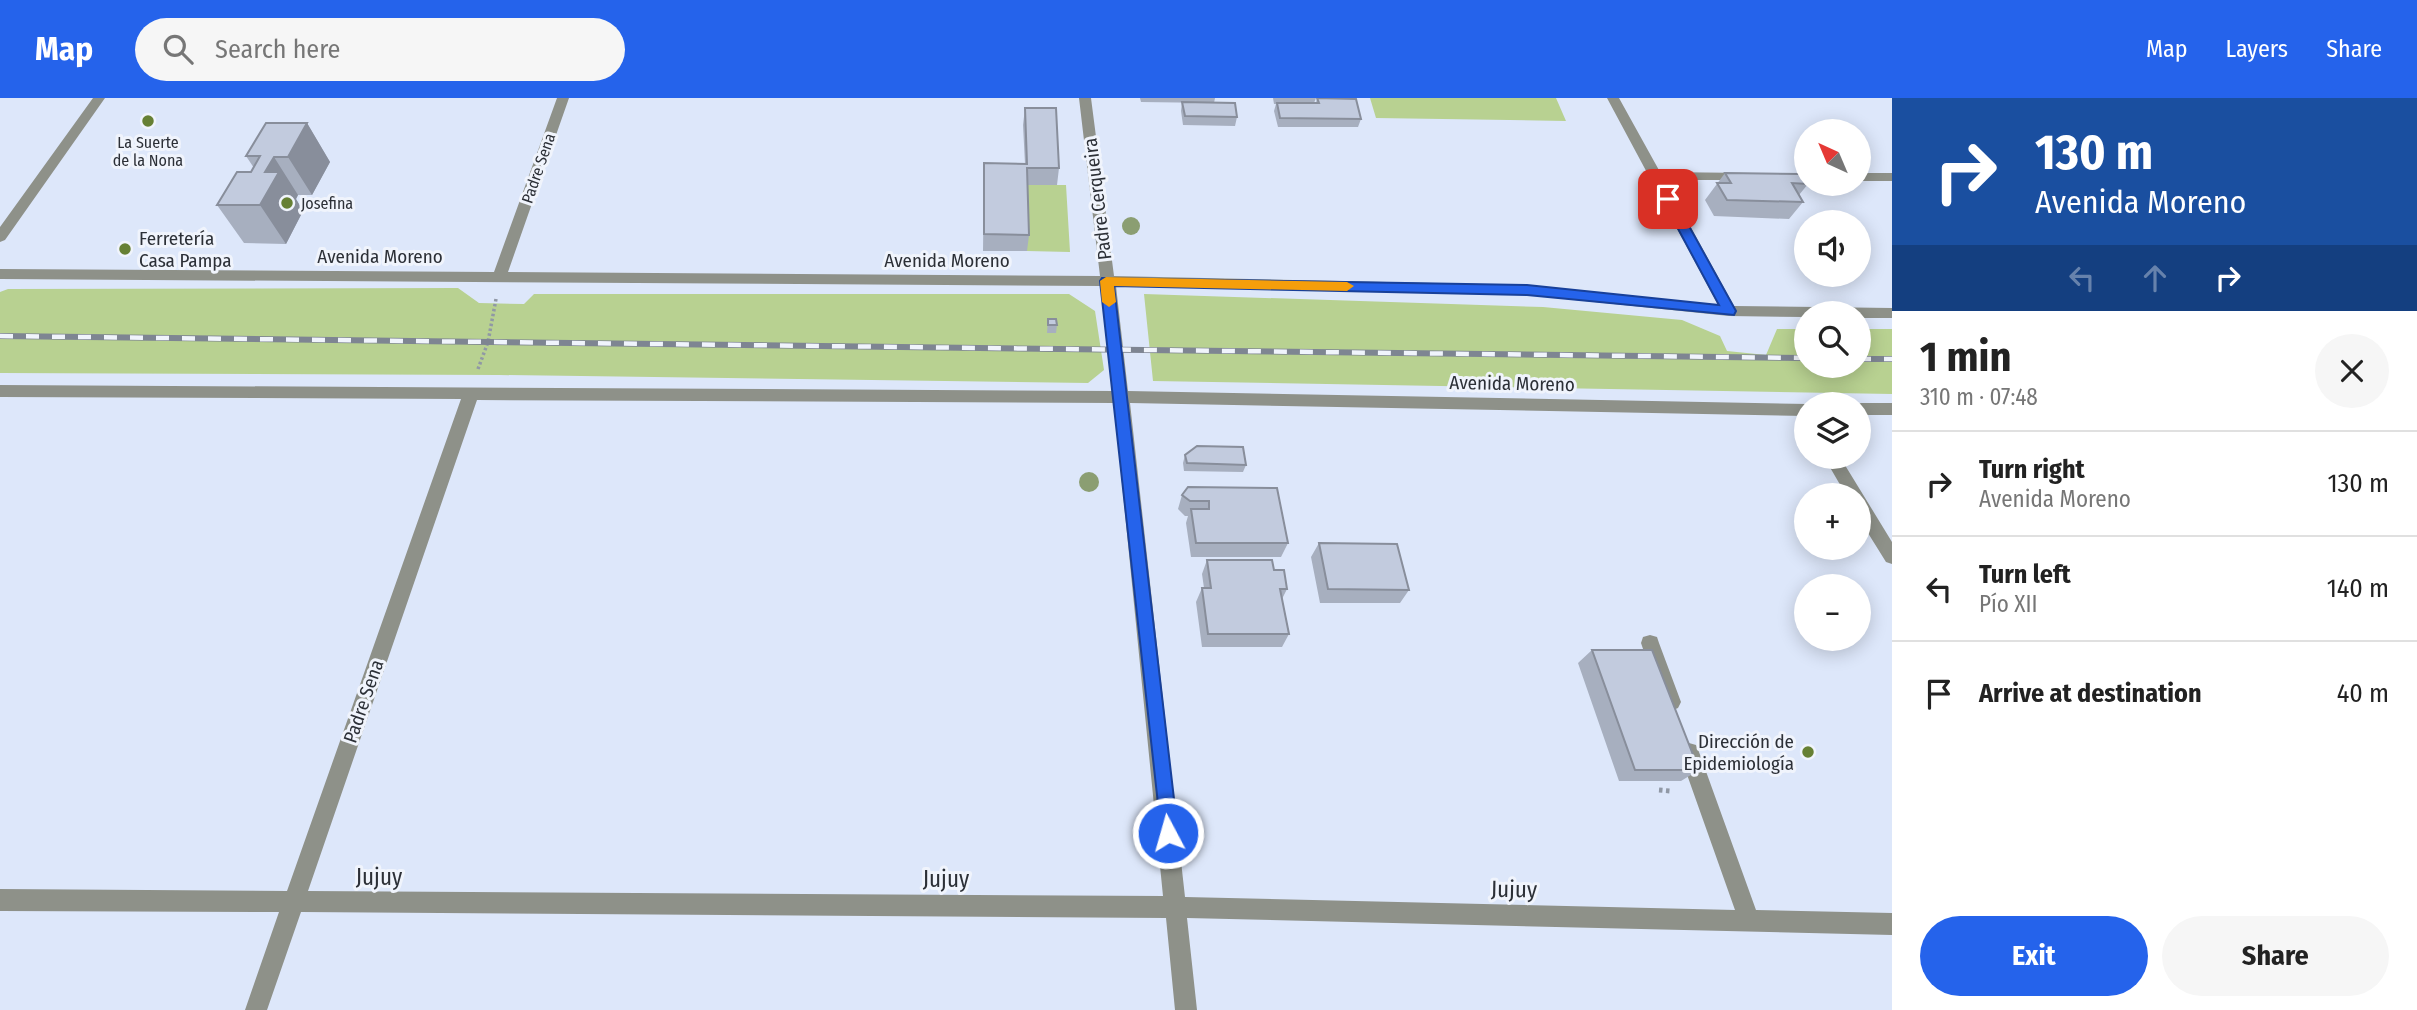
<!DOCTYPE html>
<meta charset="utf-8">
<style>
:root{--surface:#fff;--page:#f6f6f6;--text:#222;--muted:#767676;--line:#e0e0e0;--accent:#2563eb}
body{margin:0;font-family:"Fira Sans Condensed",sans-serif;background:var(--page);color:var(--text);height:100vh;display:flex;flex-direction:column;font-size:26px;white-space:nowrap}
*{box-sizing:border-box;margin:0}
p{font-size:23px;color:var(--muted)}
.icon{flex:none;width:38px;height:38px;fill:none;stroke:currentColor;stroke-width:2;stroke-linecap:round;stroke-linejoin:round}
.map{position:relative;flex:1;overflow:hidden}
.panel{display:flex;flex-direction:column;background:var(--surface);width:525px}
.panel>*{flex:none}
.guide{background:#1a4fa0;color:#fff;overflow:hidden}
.needle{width:46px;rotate:316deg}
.buttons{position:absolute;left:1794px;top:21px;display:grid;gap:14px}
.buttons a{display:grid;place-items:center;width:77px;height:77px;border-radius:50%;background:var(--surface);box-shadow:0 4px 18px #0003;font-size:35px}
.pin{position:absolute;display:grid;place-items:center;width:60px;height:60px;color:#fff;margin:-30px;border-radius:14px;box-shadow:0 4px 10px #0006}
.me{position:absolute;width:77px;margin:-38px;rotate:354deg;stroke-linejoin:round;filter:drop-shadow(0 0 5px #0008)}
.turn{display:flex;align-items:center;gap:24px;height:147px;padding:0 28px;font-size:32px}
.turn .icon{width:91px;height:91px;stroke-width:2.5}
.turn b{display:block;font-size:49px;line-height:60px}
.lanes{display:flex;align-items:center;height:66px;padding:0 28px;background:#0003;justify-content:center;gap:35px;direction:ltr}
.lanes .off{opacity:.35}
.round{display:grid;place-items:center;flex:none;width:74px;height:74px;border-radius:37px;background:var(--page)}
.summary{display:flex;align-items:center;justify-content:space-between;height:119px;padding:0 28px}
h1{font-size:42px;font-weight:700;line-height:52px}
.button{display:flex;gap:14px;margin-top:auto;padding:14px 28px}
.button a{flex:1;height:80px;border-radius:42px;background:var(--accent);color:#fff;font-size:28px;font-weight:700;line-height:80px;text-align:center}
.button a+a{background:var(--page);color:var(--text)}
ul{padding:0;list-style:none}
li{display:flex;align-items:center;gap:21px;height:105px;padding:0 28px;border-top:2px solid var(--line)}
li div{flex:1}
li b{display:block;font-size:26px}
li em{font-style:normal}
header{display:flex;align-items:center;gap:42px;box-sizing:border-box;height:98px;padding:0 35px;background:var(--accent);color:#fff}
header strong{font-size:33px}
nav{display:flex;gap:38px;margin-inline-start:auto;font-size:24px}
.search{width:490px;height:63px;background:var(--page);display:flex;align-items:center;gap:18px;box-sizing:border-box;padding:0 24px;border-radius:38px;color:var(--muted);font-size:26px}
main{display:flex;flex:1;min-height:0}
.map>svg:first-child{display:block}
</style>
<header>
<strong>Map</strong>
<div class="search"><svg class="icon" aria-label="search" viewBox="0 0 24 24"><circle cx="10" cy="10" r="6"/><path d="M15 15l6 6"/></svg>Search here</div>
<nav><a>Map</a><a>Layers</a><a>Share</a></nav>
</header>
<main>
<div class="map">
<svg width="1892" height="912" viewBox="0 0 1892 912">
<rect width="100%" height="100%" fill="#dde7fa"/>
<path fill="#b8d191" d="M1370,0H1556L1566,23L1376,20Z
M1025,87H1066L1070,154L1027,153Z
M458,190L479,205L524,206L534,196H1069L1095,213L1104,272L1088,285L499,277L0,275V194L8,191Z
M1144,196L1543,209L1682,222L1720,238L1727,253L1766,257L1777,231H1806V268H1858L1859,231H1892V296L1153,283Z"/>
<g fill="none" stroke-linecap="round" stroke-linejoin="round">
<path stroke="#9098a5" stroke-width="3.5" stroke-dasharray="2.5 2.5" stroke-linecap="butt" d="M478,271L488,244L496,201"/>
<path stroke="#9098a5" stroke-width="5" stroke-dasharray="3.5 3.5" stroke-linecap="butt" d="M1659,692L1670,693"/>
<path fill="#8e9189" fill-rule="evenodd" d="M93,0H105L5,142L0,144V129Z
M557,0H569L508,174L1100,178L1079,0H1091L1114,178L1527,187L1718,207L1607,0H1619L1660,74L1751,75V81L1746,82H1665L1734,208L1892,210V220H1858V215H1806V219L1729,218L1527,197L1116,188L1128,293L1807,306L1806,318L1130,305L1185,799L1735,812L1679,654L1682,647L1689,645L1696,647L1699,654L1756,812L1892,815V837L1187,820L1197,912H1175L1166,820L301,814L267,912H245L279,814L0,813V791L287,793L461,301L0,299V287L1113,293L1101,188L0,181V171L494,174ZM477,302L1114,305L1163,798L308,793Z
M1858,75H1892V83H1858Z
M1858,305H1892V317H1858V306H1854Z
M1824,359H1840L1892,444V466L1886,464L1858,419V397H1846Z
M1650,537L1657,539L1659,545L1681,604L1678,610L1671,613L1664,610L1661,604L1641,545L1643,539Z"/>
<defs>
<path id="rail" d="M0,238L1806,260
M1858,261H1892"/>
</defs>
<use href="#rail" stroke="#7e8592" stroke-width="6"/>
<use href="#rail" stroke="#f0f4fc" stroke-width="4.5" stroke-dasharray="13" stroke-linecap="butt"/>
</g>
<g fill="#8b9e72">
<circle cx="1131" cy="128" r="9"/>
<circle cx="1089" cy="384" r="10"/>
</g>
<path fill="#a7afbf" d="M1140,0H1215L1214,5L1141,4Z
M1273,0H1316L1314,5H1316L1317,0L1361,21L1358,29H1278L1274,13L1276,6H1274Z
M1182,4L1237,19L1235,28L1183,27L1181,13Z
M1025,10L1059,70L1057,87H1027L1029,137L1027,153H983L984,65L1025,66L1023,27Z
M307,25L330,64L312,97H298L296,101L303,113L286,146L244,145L217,107L251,74L254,70L246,58Z
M1725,75L1808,86L1799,97L1803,104L1789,121L1714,118L1705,102Z
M1048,221L1057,227L1056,235H1047Z
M1185,357L1246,367L1243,374L1184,373L1183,365Z
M1188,389L1288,445L1281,459H1191L1186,425L1188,418H1185L1178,411L1182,397Z
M1319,445L1409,492L1400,505H1320L1311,459Z
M1207,462L1274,472L1287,491L1282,501L1289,536L1282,549H1202L1196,504L1202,490H1204L1202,476Z
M1592,552L1699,672L1681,683H1619L1578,565Z"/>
<path fill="#888e9b" d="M307,25L330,64L312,97L288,59Z
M274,59L298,97L296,101L303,113L286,146L260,107L265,74Z"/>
<path fill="#c2cbde" stroke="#888e9b" stroke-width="2" d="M1317,0L1356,1L1361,21L1280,20L1277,5H1319Z
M1182,4L1235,5L1237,19L1185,18Z
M1025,10H1056L1059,70H1027L1029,137L984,136V65L1027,66Z
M266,25H307L288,59H274L265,74H279L260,107H217L237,74H251L260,58H246Z
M1725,75L1801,76L1806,83V86H1808L1792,85L1803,104L1727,102L1717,85H1731Z
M1048,221H1056L1057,227H1048Z
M1197,348L1243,349L1246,367L1187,365L1185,357Z
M1188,389L1277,390L1288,445H1196L1191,411H1209V403H1190L1182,397Z
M1319,445L1397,446L1409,492L1328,491Z
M1207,462H1272L1274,472H1284L1287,491H1280L1289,536H1208L1202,490H1211Z
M1592,552H1652L1699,672H1635Z"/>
<path fill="#2563eb" stroke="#184099" stroke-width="2" d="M1668,97L1674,101L1736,213L1734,217L1527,197L1114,188L1178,735L1175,742L1168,745L1162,742L1100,183L1102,180L1527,187L1719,207L1662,101Z"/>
<path fill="#f59e0b" d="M1106,179L1347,184L1354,188L1347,193L1114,188L1116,204L1109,209L1102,204L1100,183Z"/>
<g fill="#668034" stroke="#f0f4fc" stroke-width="2.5">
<circle cx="148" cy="23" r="7"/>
<circle cx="287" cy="105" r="7"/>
<circle cx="125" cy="151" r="7"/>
<circle cx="1808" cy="654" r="7"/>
</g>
<g text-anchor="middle" stroke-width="6" stroke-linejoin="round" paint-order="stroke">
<g font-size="16" fill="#2c3037" stroke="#f0f4fc">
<text x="148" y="50">La Suerte<tspan x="148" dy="18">de la Nona</tspan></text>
<text x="301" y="111" text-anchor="start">Josefina</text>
</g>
<g font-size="16" fill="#2c3037" stroke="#f0f4fc">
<text transform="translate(538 70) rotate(-71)" y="6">Padre Sena</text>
</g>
<g font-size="19" fill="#2c3037" stroke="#f0f4fc">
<text transform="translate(1097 101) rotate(-97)" y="7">Padre Cerqueira</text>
<text x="380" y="165">Avenida Moreno</text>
<text x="947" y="169">Avenida Moreno</text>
<text transform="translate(1512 285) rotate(1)" y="7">Avenida Moreno</text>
<text transform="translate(363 603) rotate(-71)" y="7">Padre Sena</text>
</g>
<g font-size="19" fill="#2c3037" stroke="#f0f4fc" text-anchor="start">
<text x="139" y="147">Ferretería<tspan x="139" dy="22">Casa Pampa</tspan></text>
<text x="1794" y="650" text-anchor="end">Dirección de<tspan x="1794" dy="22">Epidemiología</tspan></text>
</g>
<g font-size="23" fill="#2c3037" stroke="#f0f4fc">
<text x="379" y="787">Jujuy</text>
<text x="946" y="789">Jujuy</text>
<text transform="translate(1514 791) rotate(1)" y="8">Jujuy</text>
</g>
</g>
</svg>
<div class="buttons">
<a><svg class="needle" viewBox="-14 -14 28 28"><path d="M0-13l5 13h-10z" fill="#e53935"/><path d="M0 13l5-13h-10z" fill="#767676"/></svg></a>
<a><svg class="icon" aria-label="sound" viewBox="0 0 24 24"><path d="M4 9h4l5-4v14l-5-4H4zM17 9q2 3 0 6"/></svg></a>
<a><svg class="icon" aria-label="search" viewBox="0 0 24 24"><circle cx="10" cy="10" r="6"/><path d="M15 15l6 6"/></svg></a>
<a><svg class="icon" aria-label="layers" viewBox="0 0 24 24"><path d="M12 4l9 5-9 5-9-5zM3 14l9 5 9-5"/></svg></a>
<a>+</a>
<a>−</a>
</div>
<div class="pin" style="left:1668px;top:101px;background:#d93025"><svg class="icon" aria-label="arrive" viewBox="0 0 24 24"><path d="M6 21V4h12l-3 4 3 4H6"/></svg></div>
<svg class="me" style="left:1168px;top:735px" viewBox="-20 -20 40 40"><circle r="17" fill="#2563eb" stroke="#fff" stroke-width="3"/><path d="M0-11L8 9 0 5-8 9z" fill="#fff"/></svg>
</div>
<section class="panel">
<div class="guide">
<div class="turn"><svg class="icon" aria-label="right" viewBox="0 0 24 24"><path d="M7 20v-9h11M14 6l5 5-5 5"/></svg><div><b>130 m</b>Avenida Moreno</div></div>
<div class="lanes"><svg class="icon off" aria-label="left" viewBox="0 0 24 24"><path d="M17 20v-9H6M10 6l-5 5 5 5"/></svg><svg class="icon off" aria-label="ahead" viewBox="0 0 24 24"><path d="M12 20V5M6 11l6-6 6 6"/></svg><svg class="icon" aria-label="right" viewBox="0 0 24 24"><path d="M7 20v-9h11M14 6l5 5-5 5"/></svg></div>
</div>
<div class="summary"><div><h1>1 min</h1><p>310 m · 07:48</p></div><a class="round"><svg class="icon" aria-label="close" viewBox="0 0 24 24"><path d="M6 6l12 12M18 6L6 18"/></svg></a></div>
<ul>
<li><svg class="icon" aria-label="right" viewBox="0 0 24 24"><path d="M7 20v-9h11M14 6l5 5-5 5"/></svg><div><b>Turn right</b><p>Avenida Moreno</p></div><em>130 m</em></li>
<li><svg class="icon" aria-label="left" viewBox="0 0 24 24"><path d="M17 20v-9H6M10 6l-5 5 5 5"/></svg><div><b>Turn left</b><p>Pío XII</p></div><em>140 m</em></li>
<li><svg class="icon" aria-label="arrive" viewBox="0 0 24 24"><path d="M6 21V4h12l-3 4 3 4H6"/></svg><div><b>Arrive at destination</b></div><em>40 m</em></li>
</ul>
<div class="button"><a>Exit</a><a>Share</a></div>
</section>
</main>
